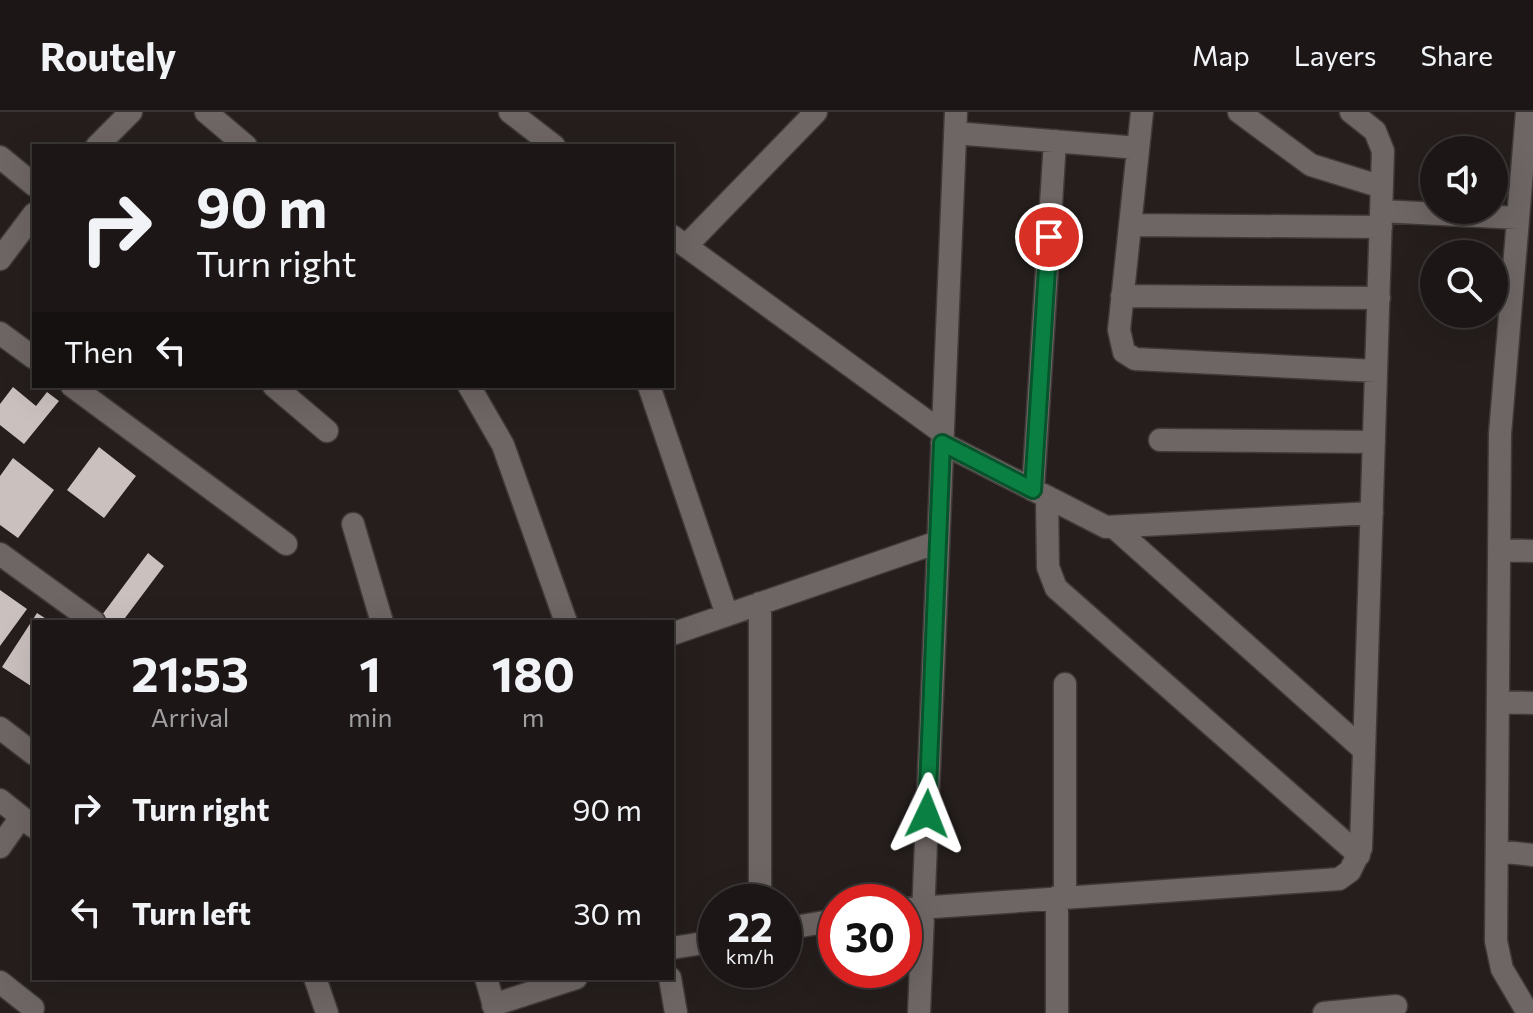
<!DOCTYPE html>
<style>
:root{--surface:#1c1616;--page:#292323;--text:#f1f3f6;--muted:#a09fa1;--line:#3a3535}
body{margin:0;font-family:Commissioner,sans-serif;background:var(--page);color:var(--text);height:100vh;display:flex;flex-direction:column;font-size:30px;white-space:nowrap}
*{box-sizing:border-box;margin:0}
p{font-size:26px;color:var(--muted)}
.icon{flex:none;width:44px;height:44px;fill:none;stroke:currentColor;stroke-width:2;stroke-linecap:round;stroke-linejoin:round}
.map{position:relative;flex:1;overflow:hidden}
.details{position:absolute;left:32px;top:508px;width:642px;height:360px;display:flex;flex-direction:column;background:var(--surface);border-radius:0px;box-shadow:0 8px 32px #0002,0 0 0 2px var(--line)}
.details>*{flex:none}
.banner{position:absolute;left:32px;top:32px;width:642px;height:244px;border-radius:0px;box-shadow:0 8px 32px #0002,0 0 0 2px var(--line);background:#1c1616;color:var(--text);overflow:hidden}
.fabs{position:absolute;left:1420px;top:24px;display:grid;gap:16px}
.fabs a{display:grid;place-items:center;width:88px;height:88px;border-radius:50%;background:var(--surface);box-shadow:0 8px 32px #0002,0 0 0 2px var(--line);font-size:40px}
.speed{position:absolute;left:698px;top:772px;display:flex;gap:16px;font-size:40px;font-weight:700;text-align:center}
.speed>*{display:grid;place-content:center;width:104px;height:104px;border-radius:50%;background:var(--surface);box-shadow:0 8px 32px #0002,0 0 0 2px var(--line);line-height:1}
.speed small{font-size:20px;font-weight:400}
.speed .limit{border:12px solid #d22;background:#fff;color:#111}
.pin{position:absolute;display:grid;place-items:center;width:68px;height:68px;color:#fff;margin:-34px;border:4px solid #fff;border-radius:50%;box-shadow:0 2px 8px #0007}
.me{position:absolute;width:88px;margin:-44px;rotate:2deg;stroke-linejoin:round;filter:drop-shadow(0 0 6px #0008)}
.turn{display:flex;align-items:center;gap:28px;height:168px;padding:0 32px;font-size:36px}
.turn .icon{width:104px;height:104px;stroke-width:2.5}
.turn b{display:block;font-size:56px;line-height:68px}
.then{display:flex;align-items:center;height:76px;padding:0 32px;background:#0003;gap:16px;font-size:30px}
.eta{display:flex;justify-content:space-evenly;align-items:center;height:136px;text-align:center}
.eta b{font-size:48px;font-weight:700;line-height:56px}
ul{padding:0;list-style:none}
li{display:flex;align-items:center;gap:24px;height:104px;padding:0 32px}
li div{flex:1}
li b{display:block;font-size:30px}
li em{font-style:normal}
header{display:flex;align-items:center;gap:48px;box-sizing:border-box;height:112px;padding:0 40px;background:var(--surface);border-bottom:2px solid var(--line)}
header strong{font-size:38px}
nav{display:flex;gap:44px;margin-inline-start:auto;font-size:28px}
.map>svg:first-child{display:block}
</style>
<header>
<strong>Routely</strong>
<nav><a>Map</a><a>Layers</a><a>Share</a></nav>
</header>
<div class="map">
<svg width="1533" height="901" viewBox="0 0 1533 901">
<rect width="100%" height="100%" fill="#251e1d"/>
<path fill="#cac1bf" d="M13,275L36,294L47,280L59,289L24,332L0,313V292Z
M99,335L136,364L104,406L67,378Z
M13,346L54,378L18,426L0,413V364Z
M148,441L164,454L122,510H111L102,503Z
M0,478L27,497L0,534Z
M37,501L51,510H34V576L2,555Z"/>
<g fill="none" stroke-linecap="round" stroke-linejoin="round">
<defs>
<path id="street" d="M206,0L246,34
M510,0L554,34
M1142,0L1119,218L1124,240L1135,247L1376,259
M1239,0L1311,53L1382,75
M1527,0L1500,322L1496,829L1502,857L1528,901
M955,21L1138,36
M97,34L131,0
M0,45L34,73
M1381,99L1518,106
M1130,113L1381,115
M672,124L943,321
M686,134L816,0
M0,147L34,102
M1122,184L1379,186
M0,221L34,246
M72,274L286,432
M274,274L327,319
M469,274L503,333L566,510
M649,274L727,503
M1160,328L1374,330
M942,331L1106,415L1372,401
M1033,378L1055,29
M1047,386L1048,455L1056,476L1359,743
M353,412L382,510
M1116,417L1364,638
M1500,438L1533,439
M0,442L94,510
M672,522L938,430
M1498,590L1533,591
M0,616L34,642
M0,688L34,715
M0,735L21,705
M1497,739L1533,743
M1065,784V572
M1057,785V901
M760,790V491
M904,797L1339,767L1350,759L1361,736L1383,39L1375,19L1351,0
M784,817L836,808
M672,836L716,829
M315,866L327,901
M486,866L496,901
M670,866L676,901
M0,870L33,896
M493,893L576,866
M919,901L956,0
M1324,901L1396,894"/>
</defs>
<use href="#street" stroke="#3f3a38" stroke-width="25"/>
<use href="#street" stroke="#6e6664" stroke-width="22"/>
</g>
<g fill="none" stroke-linecap="round" stroke-linejoin="round">
<defs>
<path id="route" d="M927,702L942,331L1033,378L1049,125"/>
</defs>
<use href="#route" stroke="#07532c" stroke-width="20"/>
<use href="#route" stroke="#0b8043" stroke-width="14"/>
</g>
</svg>
<div class="fabs">
<a><svg class="icon" aria-label="sound" viewBox="0 0 24 24"><path d="M4 9h4l5-4v14l-5-4H4zM17 9q2 3 0 6"/></svg></a>
<a><svg class="icon" aria-label="search" viewBox="0 0 24 24"><circle cx="10" cy="10" r="6"/><path d="M15 15l6 6"/></svg></a>
</div>
<div class="speed"><div>22<small>km/h</small></div><div class="limit">30</div></div>
<div class="pin" style="left:1049px;top:125px;background:#d93025"><svg class="icon" aria-label="arrive" viewBox="0 0 24 24"><path d="M6 21V4h12l-3 4 3 4H6"/></svg></div>
<svg class="me" style="left:927px;top:702px" viewBox="-20 -20 40 40"><path d="M0-17L14 15 0 8-14 15z" fill="#0b8043" stroke="#fff" stroke-width="4"/></svg>
<div class="banner">
<div class="turn"><svg class="icon" aria-label="right" viewBox="0 0 24 24"><path d="M7 20v-9h11M14 6l5 5-5 5"/></svg><div><b>90 m</b>Turn right</div></div>
<div class="then">Then<svg class="icon" aria-label="left" viewBox="0 0 24 24"><path d="M17 20v-9H6M10 6l-5 5 5 5"/></svg></div>
</div>
<section class="details">
<div class="eta">
<div><b>21:53</b><p>Arrival</p></div>
<div><b>1</b><p>min</p></div>
<div><b>180</b><p>m</p></div>
</div>
<ul>
<li><svg class="icon" aria-label="right" viewBox="0 0 24 24"><path d="M7 20v-9h11M14 6l5 5-5 5"/></svg><div><b>Turn right</b></div><em>90 m</em></li>
<li><svg class="icon" aria-label="left" viewBox="0 0 24 24"><path d="M17 20v-9H6M10 6l-5 5 5 5"/></svg><div><b>Turn left</b></div><em>30 m</em></li>
</ul>
</section>
</div>
